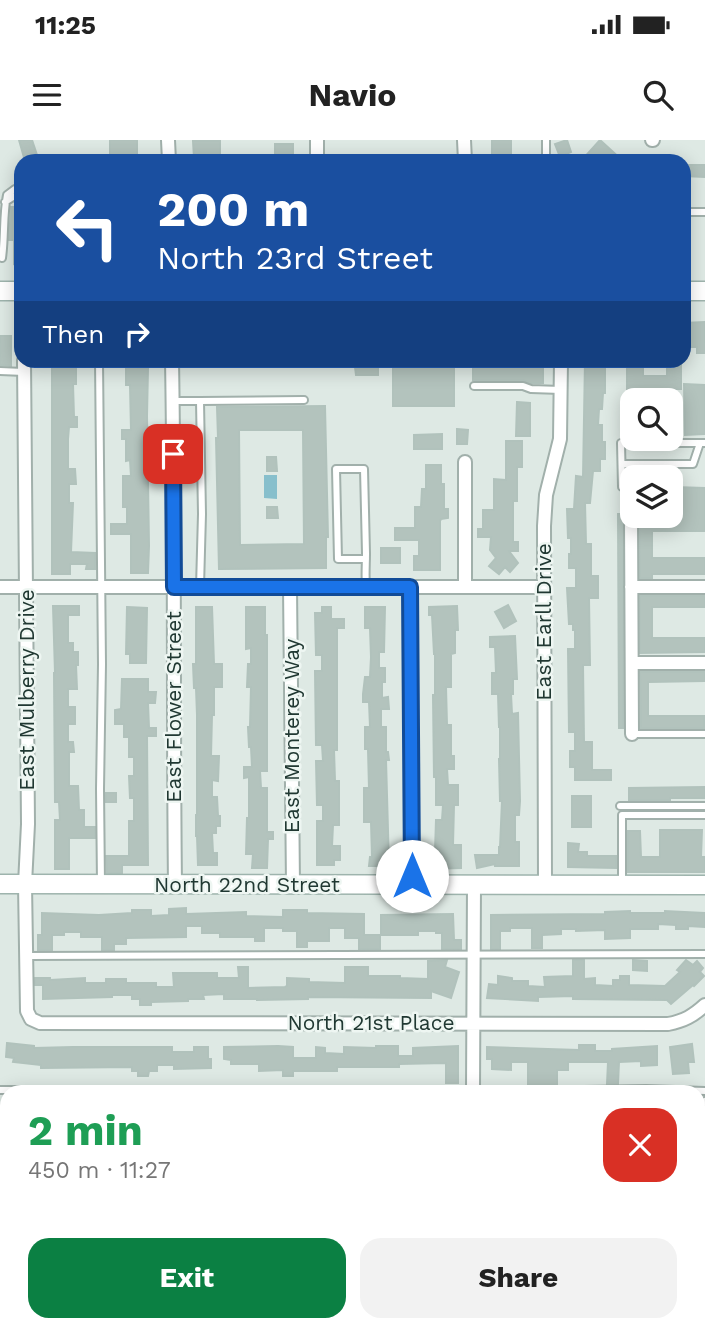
<!DOCTYPE html>
<meta charset="utf-8">
<style>
:root{--surface:#fff;--page:#f2f2f2;--text:#222;--muted:#767676;--accent:#0b8043}
body{margin:0;font-family:"Work Sans",sans-serif;background:var(--page);color:var(--text);height:100vh;display:flex;flex-direction:column;font-size:26px;white-space:nowrap}
*{box-sizing:border-box;margin:0}
p{font-size:23px;color:var(--muted)}
.icon{flex:none;width:38px;height:38px;fill:none;stroke:currentColor;stroke-width:2;stroke-linecap:round;stroke-linejoin:round}
.map{position:relative;flex:1;overflow:hidden}
.sheet{position:absolute;left:0px;top:945px;width:705px;height:247px;display:flex;flex-direction:column;background:var(--surface);border-radius:21px 21px 0 0;box-shadow:0 4px 18px #0003}
.sheet>*{flex:none}
.guide{position:absolute;left:14px;top:14px;width:677px;height:214px;border-radius:21px;box-shadow:0 4px 18px #0003;background:#1a4fa0;color:#fff;overflow:hidden}
.tools{position:absolute;left:620px;top:248px;display:grid;gap:14px}
.tools a{display:grid;place-items:center;width:63px;height:63px;border-radius:14px;background:var(--surface);box-shadow:0 4px 18px #0003;font-size:35px}
.pin{position:absolute;display:grid;place-items:center;width:60px;height:60px;color:#fff;margin:-30px;border-radius:14px;box-shadow:0 4px 10px #0006}
.me{position:absolute;width:77px;margin:-38px;rotate:0deg;stroke-linejoin:round;filter:drop-shadow(0 0 5px #0008)}
.turn{display:flex;align-items:center;gap:24px;height:147px;padding:0 28px;font-size:32px}
.turn .icon{width:91px;height:91px;stroke-width:2.5}
.turn b{display:block;font-size:49px;line-height:60px}
.then{display:flex;align-items:center;height:66px;padding:0 28px;background:#0003;gap:14px;font-size:26px}
.round{display:grid;place-items:center;flex:none;width:74px;height:74px;border-radius:21px;background:var(--page)}
.overview{display:flex;align-items:center;justify-content:space-between;height:119px;padding:0 28px}
h1{font-size:42px;font-weight:700;line-height:52px;color:#1e9e55}
.primary-button{display:flex;gap:14px;margin-top:auto;padding:14px 28px}
.primary-button a{flex:1;height:80px;border-radius:21px;background:var(--accent);color:#fff;font-size:28px;font-weight:700;line-height:80px;text-align:center}
.primary-button a+a{background:var(--page);color:var(--text)}
.status{display:flex;justify-content:space-between;align-items:center;height:49px;padding:0 35px;background:var(--surface);direction:ltr}
.status svg{height:19px;fill:currentColor}
header{display:flex;justify-content:space-between;align-items:center;height:91px;padding:0 28px;background:var(--surface);font-size:32px;font-weight:700}
.map>svg:first-child{display:block}
</style>
<div class="status"><b>11:25</b><svg viewBox="0 0 49 12"><path d="M0 12V9h3v3zM5 12V6h3v6zM10 12V3h3v9zM15 12V0h3v12zM26 1h20v11H26zM47 4h2v5h-2z"/></svg></div>
<header><svg class="icon" aria-label="menu" viewBox="0 0 24 24"><path d="M4 6h16M4 12h16M4 18h16"/></svg>Navio<svg class="icon" aria-label="search" viewBox="0 0 24 24"><circle cx="10" cy="10" r="6"/><path d="M15 15l6 6"/></svg></header>
<div class="map">
<svg width="705" height="1191" viewBox="0 0 705 1191">
<rect width="100%" height="100%" fill="#dee9e4"/>
<path fill="#87bfcc" d="M264,335H277V359L264,358Z"/>
<g fill="none" stroke-linecap="round" stroke-linejoin="round">
<path stroke="#87bfcc" stroke-width="10" d="M698,1022L705,1015
M526,1191L532,1185"/>
</g>
<path fill="#b3c3bd" stroke="#b1c2bc" stroke-width="2" fill-rule="evenodd" d="M19,0H32L39,21H25Z
M110,0H137V21H110Z
M492,0H511V21H492Z
M567,0L571,12L560,17L555,4Z
M600,0L623,21H581Z
M193,1H220V21H208L207,17L194,18Z
M275,4H293V21H275Z
M684,25H705V37L684,36Z
M11,67H21V123L14,124V100H9Z
M705,182V213H697V207H685L684,183Z
M0,196H11V226L0,225Z
M393,220H454V266H393Z
M473,220H490V226L535,227V220H543V243H530L523,240H473Z
M585,220H605V253H603L602,269H599L598,285H602V302H605V319H600V331H593L590,363H585L586,404H591V436H598V458H589L590,525H583L584,602H592V630H611V640H575V627H570V611H575V592H569L568,509H575V490H573V484H569L567,448H576V428H569V414H571V398H568L567,369H574L576,336L583,337Z
M627,220H643V236H667V220H681V249H627Z
M76,222V244H73L74,277H77V287H69L68,299V329H75L76,344H69V363H73L71,412L95,413V429H86L87,424H70V434H52V223Z
M126,223H138V228H148L147,276L149,406L148,433H131V394H111V384H127V367H123V336H131L130,320L126,321V299H122V290H131L130,245H126Z
M355,227H378V235H356Z
M684,244L705,245V294L685,295Z
M517,262L530,263V296H516Z
M325,266L328,397H326V428L219,429L216,298H218L217,267ZM239,290H303L304,404L240,405Z
M457,289L468,290L467,304H457Z
M442,294V309H414V295Z
M506,301H522V327H517V361H513V402H518V411H509L518,423L510,432L505,427L499,434L489,426L496,418L490,410L491,397H478V389H483V370H494V339L506,340Z
M267,317H276L277,331H267Z
M426,325H441V344H444V369H448V378L441,379L440,381V430H414V416H419V400H395V388H415V367H421L422,349H426Z
M674,347L705,348V391H652V418H705V434H652V438H640L639,376H670V360L674,361Z
M267,367H277L278,378H267Z
M618,374H623V588H619Z
M381,408H400V423H381Z
M640,456H705V467H652V498H705V512L640,513Z
M508,465L516,481L504,488L495,472Z
M53,466H79V475H68V503H73V512H78V525H76L77,549H68V567H75V584H68V602H73L74,612H69V646H78L79,670H84V687H95V698H69V729H55V680H60L59,662H55L54,533H55Z
M457,466L458,490H455V513L451,514V547H446L447,585H451V616H454V629H447L448,645H458V665H454L453,705H461V728L431,729V711H435L436,680H442L443,665H436V637H434L433,555H435V514H434L432,475H429V467Z
M127,467L147,468L146,523H130V514H126Z
M196,467H212L214,524H222V547H214V575H212L211,616H219L218,641L212,640V657H217L218,676H220V686H216V693H212L213,713H217V725H198L197,696H196V675H197V575L196,548H194L193,524H196Z
M246,467H265V495H267V631H260L261,648H267V692H273V699H268L267,728H252L253,714H246L247,678H249V637L244,638V627H252L251,607H249L248,587H250L251,547H247L248,524H251V508L246,509Z
M322,467H331V479H344V488H337V610H334L335,641H339V685H333L332,706H340V720H334V725H317V681H323V665H317L316,621H323L322,605H316L315,531H322V515H316L315,473H322Z
M365,467H385L384,512H379V528H385V542H382V558L388,557L389,569H381V587H386V612H388L389,620H386L389,726H369L370,717H372L371,682H364V648H369L368,609H365V587H370L369,562H363V554L365,537H370L371,517L370,488H365Z
M515,496L517,539H513V554H511L512,574L518,573L520,661L519,675H515V702H519V726H495V724L477,728L475,715H499V707H500L502,661H500L499,619H500V587H499L498,554H492V533H496L495,507H490V497Z
M640,532H705V541L648,542V576H704V588H641Z
M122,539H148V552H156L155,563H148L149,588H156V596H147L148,725H122V733H107L106,716H129V681H134V658H130L129,636H134V617H129V597H124V584H115V570L121,569Z
M705,647V658H670V660H629V648Z
M106,653H116V662H106Z
M572,656H591V687H572Z
M660,690H702L701,717H705V732H628V691H640L641,717H660Z
M568,703L579,704L578,712H587V716H616V728L568,727Z
M186,768V774L246,772V776L283,777V770H307V773L364,774V795H380V809H359V798H345V788H329V801H307V807H297V791H283V788H264V801H255V797H220V793H202V786H186V797L126,798V804H114V810H102V797H81V792H64V795H52V810H38V795H42V773L99,775L132,773V770H151V776L169,775V769Z
M630,771V773H665V771L705,773V787L688,786V789H676V785L658,784V789H630V798L605,799V790L576,791V789H561V794L542,795V808H532V788H510V791H500V809H491V775L605,774V772Z
M453,774L454,800H461V809H442V793H436V791H418V795H381V775Z
M447,820L445,827L459,832L451,858L431,851V858L308,857V859L257,860V859H224V854L203,855L204,859H188V861L151,862V865H140V859H132V855H112V857L43,859V845H35V838H50V840L85,838V843H106V839H126V843H156V847H174L173,833H217V838H239L238,827H248V848L285,847L287,846V838L309,839V842L345,843V827H368V836H400V838L428,839V821Z
M573,820H584V839L595,838V845L613,846V840H620V836H629V845L665,846L680,832L677,830L686,820L693,825L697,821L703,828L700,832L704,836L694,846L693,845L671,864L667,860L573,859V856L538,857V861L487,858L489,844L498,845V836L512,838V841H528V846L545,847L544,837L573,836Z
M633,820L647,821V831L633,830Z
M7,903L34,906V908L73,907H172V912H194V907H208V919H211V928L174,929V925H157V931H149L148,936H138V931H132V927L41,928V925L13,922L14,918L6,917Z
M692,904L694,922H688L689,933L673,934L670,907Z
M579,905H595V911H612V909L657,906V925L641,926V921L619,922L618,944H607L608,922H568V930H557V944H528V922H511V930L492,929V919H487V907L579,910Z
M278,906L293,907V918H316V907L325,908V913L344,914V907L376,908V906H398V916H413V908L458,906V943H446V923L399,924V927H337V931H293V936H283V930L259,931V924H231V920L224,919V907Z"/>
<g fill="none" stroke-linecap="round" stroke-linejoin="round">
<defs>
<path id="lane" d="M546,0V21
M5,62L13,57H21
M684,72H705
M2,118C5,97 3,75 7,55L15,49H21
M99,220L102,524L100,649L101,744
M0,231L24,232
M474,246H523L531,249L561,250
M173,261H200L202,374L200,447
M200,261L304,260
M622,324H693L700,303
M663,325V338
M632,347H622L621,303H705
M366,447C365,435 366,424 366,413L364,329H336L338,419H366
M632,594H705
M620,666H705
M622,743V675H705
M26,816L705,814
M0,950H584L646,949L705,951
M698,967L705,961
M490,1191L494,1185"/>
<path id="street" d="M168,0L169,21
M317,0V21
M464,0L465,21
M652,0H653
M24,220L28,684L25,744L27,871L31,879L40,883L668,884C684,881 693,876 705,865
M172,220C175,395 173,570 175,745
M631,378L632,594
M0,447H544
M290,447L293,745
M410,447L412,745
M465,447V322
M631,447H705
M632,523H705
M545,745L544,386L546,355L560,299L561,220
M473,952L474,744
M0,1053H7
M10,1185V1191
M386,1185L389,1191
M241,1191L242,1185
M419,1191L424,1185
M702,1191L705,1188"/>
<path id="secondary" d="M0,151H21
M684,151H705
M0,744L705,745"/>
</defs>
<use href="#lane" stroke="#a1b0ab" stroke-width="10"/>
<use href="#street" stroke="#a1b0ab" stroke-width="16"/>
<use href="#secondary" stroke="#9eb4ad" stroke-width="21"/>
<use href="#lane" stroke="#fff" stroke-width="6"/>
<use href="#street" stroke="#fff" stroke-width="12"/>
<use href="#secondary" stroke="#fff" stroke-width="18"/>
</g>
<g fill="none" stroke-linecap="round" stroke-linejoin="round">
<defs>
<path id="route" d="M173,314L174,447H410L412,736"/>
</defs>
<use href="#route" stroke="#114b97" stroke-width="18"/>
<use href="#route" stroke="#1a73e8" stroke-width="12"/>
</g>
<g text-anchor="middle" stroke-width="5" stroke-linejoin="round" paint-order="stroke">
<g font-size="21" fill="#203832" stroke="#eef6f2">
<text transform="translate(544 482) rotate(-90)" y="7">East Earll Drive</text>
<text transform="translate(27 550) rotate(-90)" y="7">East Mulberry Drive</text>
<text transform="translate(174 567) rotate(-90)" y="7">East Flower Street</text>
<text transform="translate(292 596) rotate(-90)" y="7">East Monterey Way</text>
<text x="247" y="752">North 22nd Street</text>
<text x="371" y="890">North 21st Place</text>
</g>
</g>
</svg>
<div class="tools">
<a><svg class="icon" aria-label="search" viewBox="0 0 24 24"><circle cx="10" cy="10" r="6"/><path d="M15 15l6 6"/></svg></a>
<a><svg class="icon" aria-label="layers" viewBox="0 0 24 24"><path d="M12 4l9 5-9 5-9-5zM3 14l9 5 9-5"/></svg></a>
</div>
<div class="pin" style="left:173px;top:314px;background:#d93025"><svg class="icon" aria-label="arrive" viewBox="0 0 24 24"><path d="M6 21V4h12l-3 4 3 4H6"/></svg></div>
<svg class="me" style="left:412px;top:736px" viewBox="-20 -20 40 40"><circle r="19" fill="#fff"/><path d="M0-13L10 11 0 6-10 11z" fill="#1a73e8"/></svg>
<div class="guide">
<div class="turn"><svg class="icon" aria-label="left" viewBox="0 0 24 24"><path d="M17 20v-9H6M10 6l-5 5 5 5"/></svg><div><b>200 m</b>North 23rd Street</div></div>
<div class="then">Then<svg class="icon" aria-label="right" viewBox="0 0 24 24"><path d="M7 20v-9h11M14 6l5 5-5 5"/></svg></div>
</div>
<section class="sheet">
<div class="overview"><div><h1>2 min</h1><p>450 m · 11:27</p></div><a class="round" style="background:#d93025;color:#fff"><svg class="icon" aria-label="close" viewBox="0 0 24 24"><path d="M6 6l12 12M18 6L6 18"/></svg></a></div>
<div class="primary-button"><a>Exit</a><a>Share</a></div>
</section>
</div>
